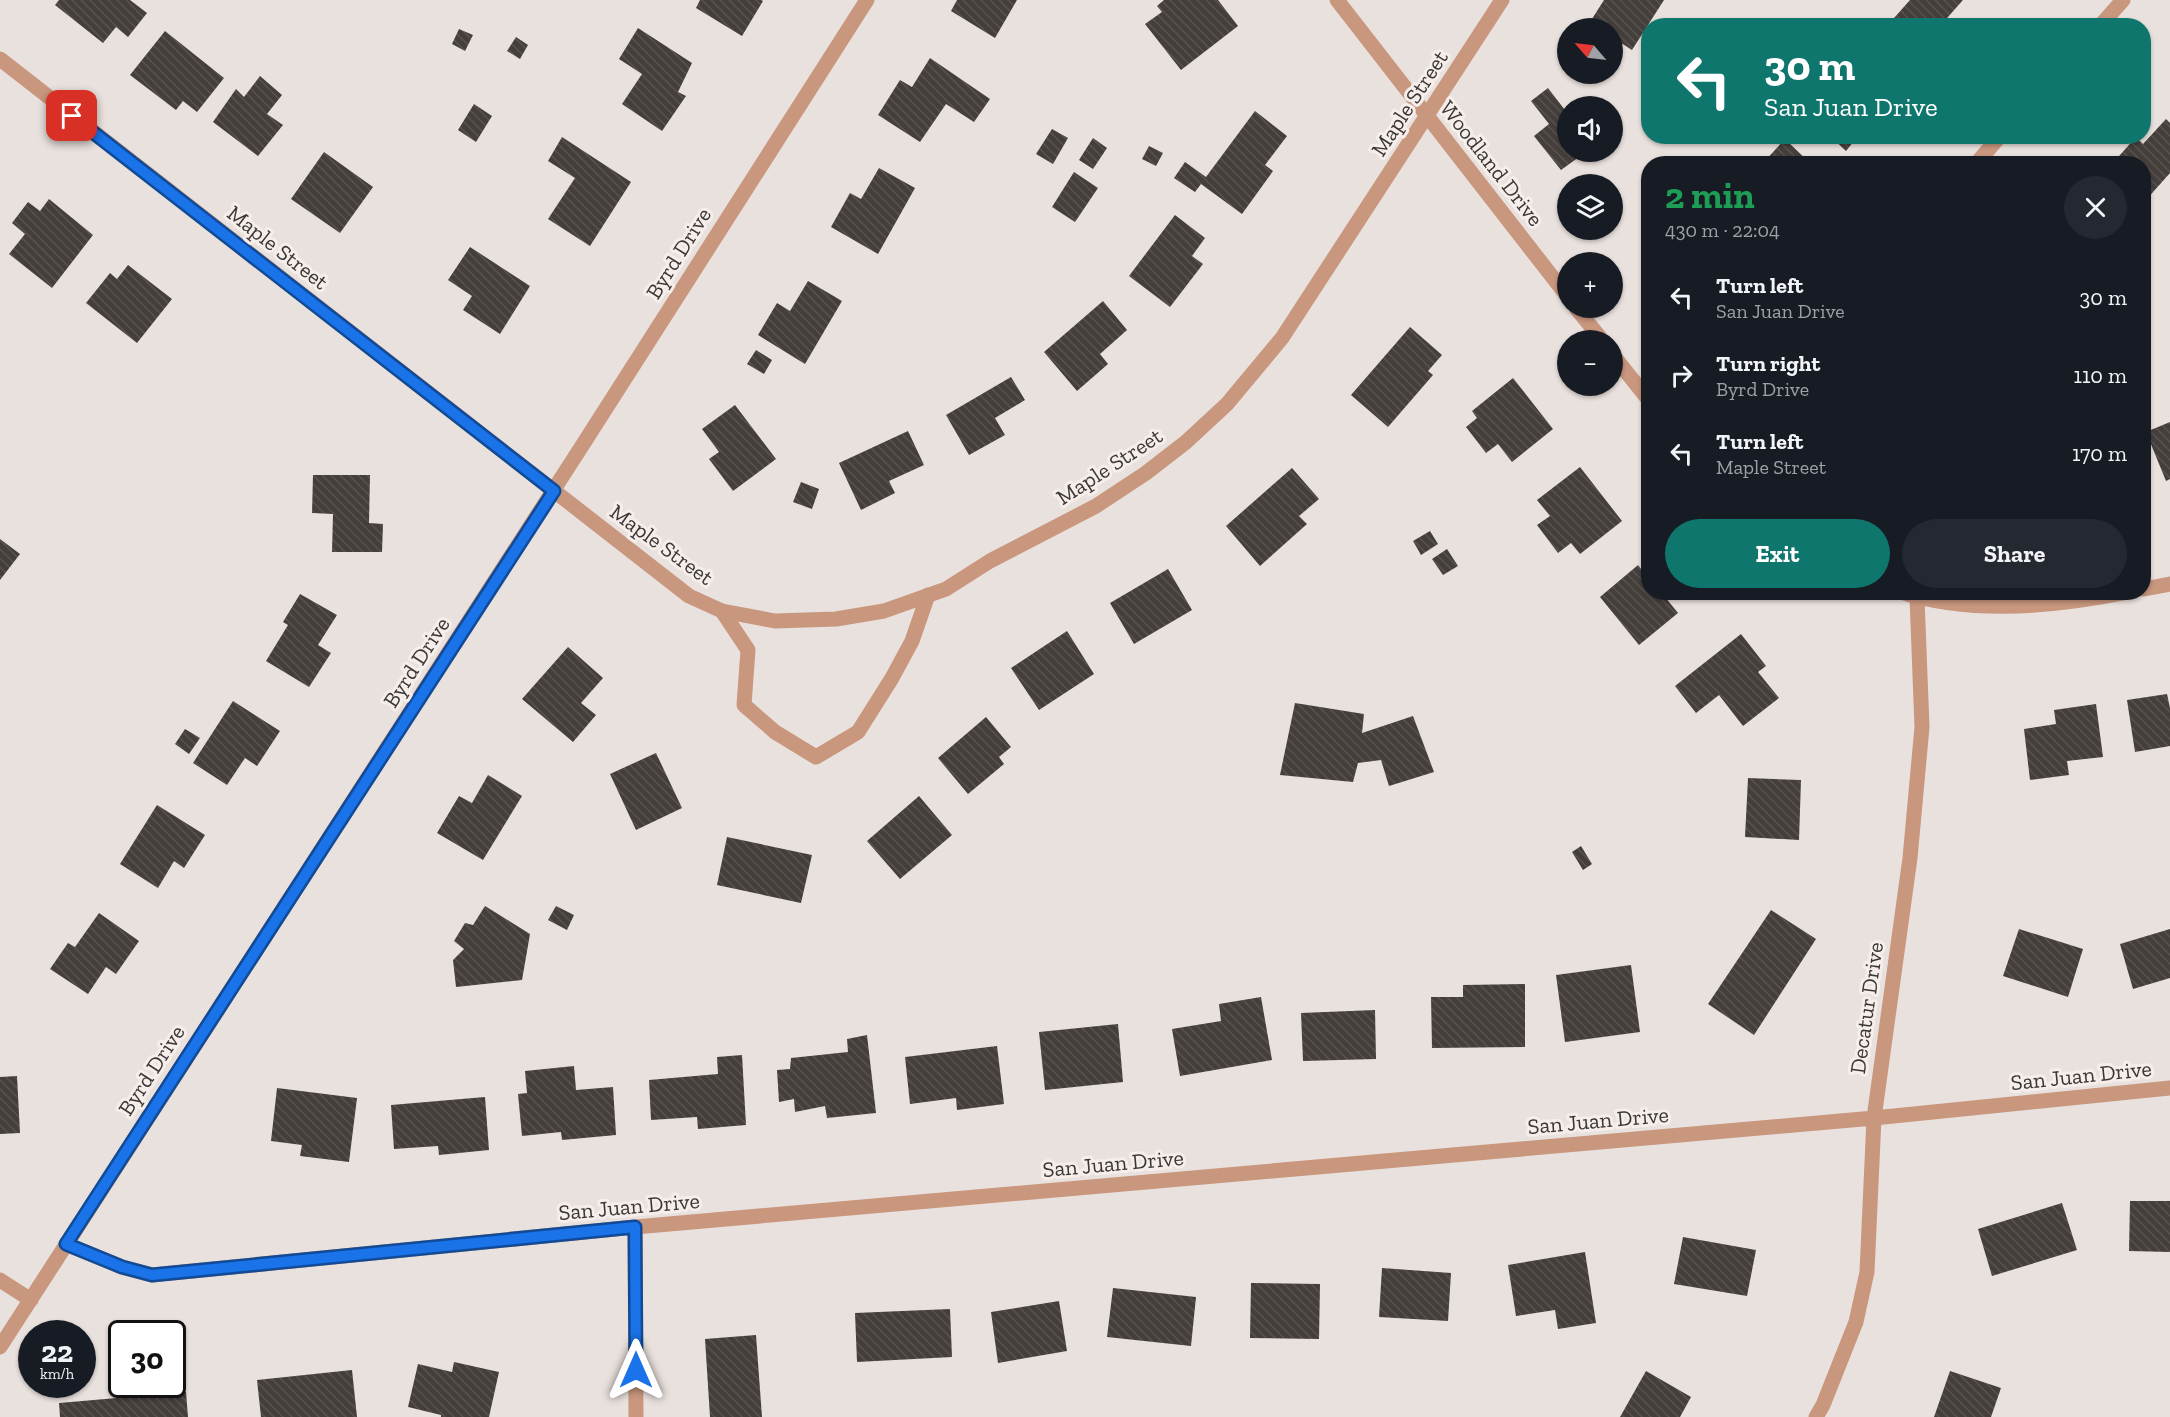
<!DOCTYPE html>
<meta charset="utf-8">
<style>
:root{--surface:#171b24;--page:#242831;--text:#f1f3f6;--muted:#9ea1a6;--accent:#0f766e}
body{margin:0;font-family:"Zilla Slab",serif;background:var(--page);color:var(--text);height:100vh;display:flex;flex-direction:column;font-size:22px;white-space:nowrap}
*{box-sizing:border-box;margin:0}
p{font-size:20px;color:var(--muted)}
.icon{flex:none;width:33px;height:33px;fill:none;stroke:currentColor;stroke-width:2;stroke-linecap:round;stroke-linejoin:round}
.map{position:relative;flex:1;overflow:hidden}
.panel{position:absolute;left:1641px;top:156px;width:510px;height:444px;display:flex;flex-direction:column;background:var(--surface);border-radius:24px;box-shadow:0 2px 4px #0004}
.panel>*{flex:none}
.banner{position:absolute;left:1641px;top:18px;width:510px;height:126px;border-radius:24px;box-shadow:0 2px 4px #0004;background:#0f766e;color:#fff;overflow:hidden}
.needle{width:39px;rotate:298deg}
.fabs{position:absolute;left:1557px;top:18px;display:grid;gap:12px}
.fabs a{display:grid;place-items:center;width:66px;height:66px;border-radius:50%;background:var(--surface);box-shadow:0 2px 4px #0004;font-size:30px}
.speed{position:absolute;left:18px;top:1320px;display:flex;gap:12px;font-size:30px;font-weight:700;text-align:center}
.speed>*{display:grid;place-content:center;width:78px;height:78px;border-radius:50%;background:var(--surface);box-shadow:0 2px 4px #0004;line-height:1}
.speed small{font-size:15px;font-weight:400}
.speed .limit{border:3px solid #111;border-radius:9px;background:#fff;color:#111}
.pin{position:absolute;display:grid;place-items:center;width:51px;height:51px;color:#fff;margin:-26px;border-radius:12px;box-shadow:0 3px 9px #0006}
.me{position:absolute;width:66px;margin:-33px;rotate:0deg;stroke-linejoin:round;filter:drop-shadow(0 0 4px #0008)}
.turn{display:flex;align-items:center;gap:21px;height:126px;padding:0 24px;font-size:27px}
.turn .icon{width:78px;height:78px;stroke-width:2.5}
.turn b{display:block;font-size:42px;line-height:51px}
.round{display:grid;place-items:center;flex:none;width:63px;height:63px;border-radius:32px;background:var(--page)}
.head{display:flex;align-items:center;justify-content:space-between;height:102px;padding:0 24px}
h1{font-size:36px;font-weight:800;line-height:45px;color:#1e9e55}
.button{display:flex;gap:12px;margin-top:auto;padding:12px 24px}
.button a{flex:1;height:69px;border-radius:36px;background:var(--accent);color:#fff;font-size:24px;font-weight:800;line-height:69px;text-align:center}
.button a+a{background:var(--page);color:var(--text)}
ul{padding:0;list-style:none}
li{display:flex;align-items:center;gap:18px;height:78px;padding:0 24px}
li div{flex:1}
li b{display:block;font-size:22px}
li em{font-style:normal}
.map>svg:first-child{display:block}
</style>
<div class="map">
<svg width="2170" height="1417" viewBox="0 0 2170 1417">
<defs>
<pattern id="building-back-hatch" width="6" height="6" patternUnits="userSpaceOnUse" patternTransform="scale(1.5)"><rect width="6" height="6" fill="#453f3c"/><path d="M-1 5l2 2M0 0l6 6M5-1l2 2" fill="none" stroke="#585350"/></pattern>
</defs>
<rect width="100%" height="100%" fill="#e9e1dd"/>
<path fill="url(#building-back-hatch)" d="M59,0H130L147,13L128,37L116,27L103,43L55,5Z
M700,0H761L763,1L742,36L696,8Z
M957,0H1017L995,38L951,11Z
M1164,0H1218L1238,26L1181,70L1145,24L1162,12L1157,6Z
M1604,0H1664L1632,50L1612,37V28H1599L1590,22Z
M1910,0H1963L1940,26H1887Z
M638,28L692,63L678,92L686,96L662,131L622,104L642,74L619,59Z
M459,29L473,35L465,51L452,44Z
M165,31L224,78L197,112L183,101L176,110L130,75Z
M516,37L528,45L520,59L507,51Z
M930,58L990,99L974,122L946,104L920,142L878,115L900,80L912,87Z
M260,76L282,95L267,114L283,125L258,156L213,122L236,89L244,97Z
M1548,88L1568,114V152H1586L1561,170L1534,136L1549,124L1531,101Z
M474,104L492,116L476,142L458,130Z
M1255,111L1287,136L1265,165L1273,171L1242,214L1201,184L1195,192L1174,178L1185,162L1206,177Z
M2166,119L2170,123V173L2145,201L2144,164H2112L2136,137L2143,144Z
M1052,129L1068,138L1053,164L1036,154Z
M1830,136H1858L1846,151Z
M562,137L631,182L590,246L548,219L575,178L548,161Z
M1093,138L1107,148L1093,169L1079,160Z
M1785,139L1811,164H1762Z
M1149,146L1163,153L1156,166L1142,159Z
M324,152L373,187L340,233L291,199Z
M879,168L915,188L878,254L831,227L850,193L861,199Z
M1074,172L1098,188L1075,222L1052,207Z
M49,199L93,235L52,288L9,254L25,234L12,223L28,202L40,211Z
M1175,215L1205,238L1192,256L1203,264L1170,307L1129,276Z
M470,247L530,286L500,334L463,310L472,296L448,280Z
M128,265L172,299L137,343L86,303L110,273L117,279Z
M808,281L842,301L805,364L758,335L777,303L790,311Z
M1103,301L1127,330L1100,354L1108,364L1077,391L1044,352Z
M1410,327L1442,355L1428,371L1433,375L1388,427L1351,395Z
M756,350L772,360L764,374L747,364Z
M1011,377L1025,400L995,418L1005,435L969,455L946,415Z
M1513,378L1553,429L1512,462L1498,444L1486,453L1466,427L1477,418L1472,411Z
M735,405L776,459L733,491L709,459L719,452L702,429Z
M2170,422V479L2166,481L2146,432Z
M908,431L924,465L889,481L895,493L861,510L839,463Z
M1580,467L1622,521L1580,554L1571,543L1558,553L1537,525L1550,516L1537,500Z
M1292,468L1319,499L1299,516L1307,524L1260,566L1226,526Z
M313,475H370L369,523L383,524L382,552H332L333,514L312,513Z
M801,482L819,489L812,509L793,502Z
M1430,531L1438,544L1421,555L1413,541Z
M0,539L20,554L0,580Z
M1447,549L1458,566L1443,575L1432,559Z
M1638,565L1648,578V592H1661L1678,613L1639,645L1600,597Z
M1168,569L1192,610L1134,644L1110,603Z
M300,594L337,615L318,645L331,653L309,687L266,661L288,625L283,622Z
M1067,631L1094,674L1039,710L1011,668Z
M1741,634L1766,666L1758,672L1779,698L1743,726L1719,695L1696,713L1675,686Z
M568,647L603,678L581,703L596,715L573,742L522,699Z
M2167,694L2170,708V746L2135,752L2127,700Z
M233,701L280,731L257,766L245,758L227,785L193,763Z
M1295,703L1364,714L1362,733L1413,716L1434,772L1389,786L1381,760L1358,763L1353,782L1280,775Z
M2096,704L2103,757L2067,761L2069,775L2030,780L2024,729L2056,724L2054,710Z
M986,717L1011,747L999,757L1004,764L968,794L938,758Z
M185,729L200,738L189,754L175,744Z
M656,753L682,808L636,830L610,774Z
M488,775L522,796L483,860L437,833L459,796L472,803Z
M1748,778L1801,780L1799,840L1745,837Z
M919,796L952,835L900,879L867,841Z
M157,805L205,835L184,868L174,861L158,888L120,864Z
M727,837L812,855L801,903L717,885Z
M1581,846L1592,864L1583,870L1572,852Z
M485,906L530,934L522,980L456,987L453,960L464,949L454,941L465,923L473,925Z
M556,906L574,915L567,930L548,920Z
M1771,910L1816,939L1754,1035L1708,1004Z
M99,913L139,941L116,974L106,967L88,994L50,969L68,943L75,947Z
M2019,929L2083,949L2068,997L2003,976Z
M2170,929V978L2133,989L2120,944Z
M1631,965L1640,1032L1565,1042L1556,975Z
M1525,984V1047L1432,1048L1431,997H1463V985Z
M1261,997L1272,1060L1180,1076L1172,1029L1221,1021L1219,1004Z
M1375,1010L1376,1059L1303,1061L1301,1013Z
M1118,1024L1123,1082L1045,1090L1039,1032Z
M867,1035L876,1113L827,1118L825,1106L795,1112L794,1099L779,1102L777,1070L790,1069L791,1058L848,1052L847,1039Z
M997,1046L1004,1104L957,1110L956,1098L910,1104L905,1057Z
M742,1055L746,1125L698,1129L697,1117L651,1120L649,1080L718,1074L717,1057Z
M574,1066L576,1090L613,1087L616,1135L562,1140L561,1132L522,1136L518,1094L527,1093L525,1071Z
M17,1076L20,1133L0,1134V1077Z
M277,1088L357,1098L349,1162L300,1156L302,1145L271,1141Z
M485,1097L489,1150L439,1155L438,1146L394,1149L391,1105Z
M2130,1201H2170V1252L2129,1251Z
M2062,1203L2077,1250L1992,1276L1978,1229Z
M1683,1237L1756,1250L1747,1296L1674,1284Z
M1585,1252L1596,1323L1558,1329L1555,1310L1516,1316L1508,1265Z
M1382,1268L1451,1273L1448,1321L1379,1317Z
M1251,1283L1320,1284L1319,1339L1250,1338Z
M1113,1288L1196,1297L1191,1346L1107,1337Z
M1059,1301L1067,1351L998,1363L991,1312Z
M950,1309L952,1357L857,1362L855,1313Z
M756,1335L762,1417H710L705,1339Z
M454,1362L499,1372L489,1417H441V1415L408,1407L418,1364L452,1372Z
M352,1370L357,1417H261L257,1380Z
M1646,1371L1691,1397L1680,1417H1620Z
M1950,1371L2001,1388L1991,1417H1934Z
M186,1392L188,1417H60L59,1403Z"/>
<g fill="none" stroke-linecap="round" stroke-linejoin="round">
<path stroke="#c9967e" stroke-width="15" d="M722,611L748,650L744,705L775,732L816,757L858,732L892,678L912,641L928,595"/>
<path stroke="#c9967e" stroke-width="15" d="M1337,0L1568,297
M2100,26L2123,0
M0,59L689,596L722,611L775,621L836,619L884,611L946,589L990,561L1096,506L1146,473L1186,442L1227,404L1282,338L1502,0
M1976,164L2000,136
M1576,308L1602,340
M1612,354L1648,399
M2144,589L2170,584
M1901,592C1973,615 2055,607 2128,592
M635,1227L636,1417
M66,1244L122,1267L152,1275L635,1227L1874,1118L2170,1088
M0,1280L31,1300
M0,1347L580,449L867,0
M1816,1417L1823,1405L1856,1322L1867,1272L1874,1118L1910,858L1922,727L1917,598"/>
</g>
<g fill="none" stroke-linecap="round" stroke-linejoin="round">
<defs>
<path id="route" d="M72,116L554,491L66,1244L122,1267L152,1275L635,1227L636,1370"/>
</defs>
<use href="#route" stroke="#114b97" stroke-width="15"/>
<use href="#route" stroke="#1a73e8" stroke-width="10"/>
</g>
<g text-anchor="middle" stroke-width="6" stroke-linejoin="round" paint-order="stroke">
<g font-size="22" fill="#3a3736" stroke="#f6eeea">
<text transform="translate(1409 103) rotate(-57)" y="8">Maple Street</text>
<text transform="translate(1492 163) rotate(52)" y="8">Woodland Drive</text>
<text transform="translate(278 247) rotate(38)" y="8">Maple Street</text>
<text transform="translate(678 253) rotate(-58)" y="8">Byrd Drive</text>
<text transform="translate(1109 466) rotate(-33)" y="8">Maple Street</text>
<text transform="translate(662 544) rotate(36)" y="8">Maple Street</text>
<text transform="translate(416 662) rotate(-57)" y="8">Byrd Drive</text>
<text transform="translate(1866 1008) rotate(-82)" y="8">Decatur Drive</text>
<text transform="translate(151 1070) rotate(-57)" y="8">Byrd Drive</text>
<text transform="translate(2081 1075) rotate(-6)" y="8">San Juan Drive</text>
<text transform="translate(1598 1120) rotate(-5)" y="8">San Juan Drive</text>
<text transform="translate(1113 1163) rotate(-5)" y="8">San Juan Drive</text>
<text transform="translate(629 1206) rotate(-5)" y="8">San Juan Drive</text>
</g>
</g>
</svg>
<div class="fabs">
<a><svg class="needle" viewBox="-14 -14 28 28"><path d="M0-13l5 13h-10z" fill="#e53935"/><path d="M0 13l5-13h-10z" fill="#9ea1a6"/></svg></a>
<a><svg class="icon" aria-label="sound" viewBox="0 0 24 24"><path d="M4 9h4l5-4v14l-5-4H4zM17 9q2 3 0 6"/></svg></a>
<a><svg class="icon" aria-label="layers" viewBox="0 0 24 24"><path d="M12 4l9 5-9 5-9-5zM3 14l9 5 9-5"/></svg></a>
<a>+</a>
<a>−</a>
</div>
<div class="speed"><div>22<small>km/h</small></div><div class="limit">30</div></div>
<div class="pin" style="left:72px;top:116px;background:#d93025"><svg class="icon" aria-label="arrive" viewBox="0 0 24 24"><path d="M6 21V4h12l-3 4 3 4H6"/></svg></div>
<svg class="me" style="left:636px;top:1370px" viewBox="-20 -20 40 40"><path d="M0-17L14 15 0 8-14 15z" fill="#1a73e8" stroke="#fff" stroke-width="4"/></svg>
<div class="banner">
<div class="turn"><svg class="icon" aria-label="left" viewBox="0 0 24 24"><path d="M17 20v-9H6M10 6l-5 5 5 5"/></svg><div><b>30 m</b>San Juan Drive</div></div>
</div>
<section class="panel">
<div class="head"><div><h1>2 min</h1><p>430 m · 22:04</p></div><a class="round"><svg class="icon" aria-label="close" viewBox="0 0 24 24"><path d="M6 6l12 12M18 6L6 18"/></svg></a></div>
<ul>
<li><svg class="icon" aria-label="left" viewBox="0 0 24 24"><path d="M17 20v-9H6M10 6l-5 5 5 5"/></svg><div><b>Turn left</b><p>San Juan Drive</p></div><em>30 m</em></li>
<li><svg class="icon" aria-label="right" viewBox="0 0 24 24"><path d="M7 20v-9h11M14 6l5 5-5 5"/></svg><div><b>Turn right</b><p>Byrd Drive</p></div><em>110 m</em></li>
<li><svg class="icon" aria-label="left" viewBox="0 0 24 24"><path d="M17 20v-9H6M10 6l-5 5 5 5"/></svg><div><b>Turn left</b><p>Maple Street</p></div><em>170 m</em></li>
</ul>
<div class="button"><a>Exit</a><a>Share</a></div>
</section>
</div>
